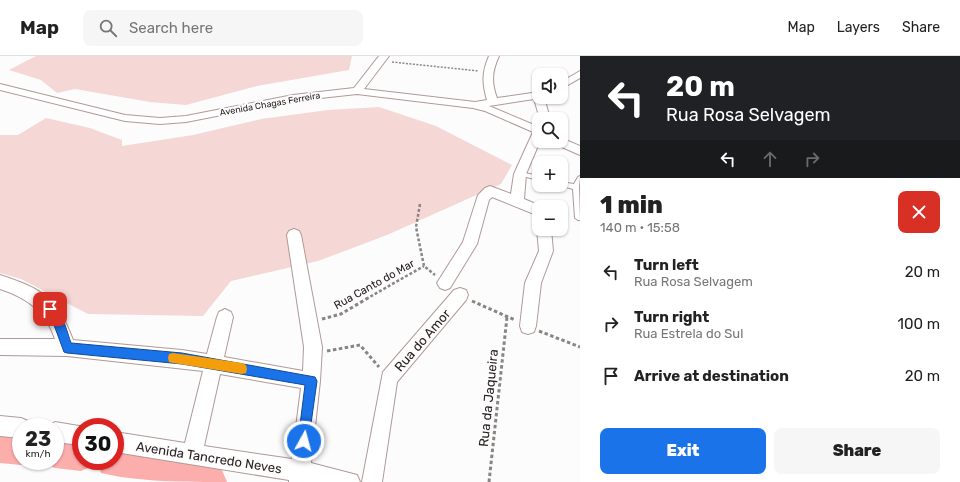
<!DOCTYPE html>
<meta charset="utf-8">
<style>
:root{--surface:#fff;--page:#f6f6f6;--text:#222;--muted:#767676;--line:#e0e0e0;--accent:#1a73e8}
body{margin:0;font-family:Rubik,sans-serif;background:var(--page);color:var(--text);height:100vh;display:flex;flex-direction:column;font-size:15px;white-space:nowrap}
*{box-sizing:border-box;margin:0}
p{font-size:13px;color:var(--muted)}
.icon{flex:none;width:22px;height:22px;fill:none;stroke:currentColor;stroke-width:2;stroke-linecap:round;stroke-linejoin:round}
.map{position:relative;flex:1;overflow:hidden}
.side{display:flex;flex-direction:column;background:var(--surface);width:380px}
.side>*{flex:none}
.guide{background:#202124;color:#fff;overflow:hidden}
.buttons{position:absolute;left:532px;top:12px;display:grid;gap:8px}
.buttons a{display:grid;place-items:center;width:36px;height:36px;border-radius:8px;background:var(--surface);box-shadow:0 1px 3px #0004;font-size:20px}
.speed{position:absolute;left:12px;top:362px;display:flex;gap:8px;font-size:20px;font-weight:700;text-align:center}
.speed>*{display:grid;place-content:center;width:52px;height:52px;border-radius:50%;background:var(--surface);box-shadow:0 1px 3px #0004;line-height:1}
.speed small{font-size:10px;font-weight:400}
.speed .limit{border:6px solid #d22;background:#fff;color:#111}
.pin{position:absolute;display:grid;place-items:center;width:34px;height:34px;color:#fff;margin:-17px;border-radius:8px;box-shadow:0 2px 6px #0006}
.me{position:absolute;width:44px;margin:-22px;rotate:7deg;stroke-linejoin:round;filter:drop-shadow(0 0 3px #0008)}
.turn{display:flex;align-items:center;gap:14px;height:84px;padding:0 20px;font-size:18px}
.turn .icon{width:52px;height:52px;stroke-width:2.5}
.turn b{display:block;font-size:28px;line-height:34px}
.lanes{display:flex;align-items:center;height:38px;padding:0 20px;background:#0003;justify-content:center;gap:20px;direction:ltr}
.lanes .off{opacity:.35}
.round{display:grid;place-items:center;flex:none;width:42px;height:42px;border-radius:8px;background:var(--page)}
.headline{display:flex;align-items:center;justify-content:space-between;height:68px;padding:0 20px}
h1{font-size:24px;font-weight:800;line-height:30px}
.action{display:flex;gap:8px;margin-top:auto;padding:8px 20px}
.action a{flex:1;height:46px;border-radius:8px;background:var(--accent);color:#fff;font-size:16px;font-weight:800;line-height:46px;text-align:center}
.action a+a{background:var(--page);color:var(--text)}
ul{padding:0;list-style:none}
li{display:flex;align-items:center;gap:12px;height:52px;padding:0 20px}
li div{flex:1}
li b{display:block;font-size:15px}
li em{font-style:normal}
header{display:flex;align-items:center;gap:24px;box-sizing:border-box;height:56px;padding:0 20px;background:var(--surface);border-bottom:1px solid var(--line)}
header strong{font-size:19px}
nav{display:flex;gap:22px;margin-inline-start:auto;font-size:14px}
.search{width:280px;height:36px;background:var(--page);display:flex;align-items:center;gap:10px;box-sizing:border-box;padding:0 14px;border-radius:8px;color:var(--muted);font-size:15px}
main{display:flex;flex:1;min-height:0}
.map>svg:first-child{display:block}
</style>
<header>
<strong>Map</strong>
<div class="search"><svg class="icon" aria-label="search" viewBox="0 0 24 24"><circle cx="10" cy="10" r="6"/><path d="M15 15l6 6"/></svg>Search here</div>
<nav><a>Map</a><a>Layers</a><a>Share</a></nav>
</header>
<main>
<div class="map">
<svg width="580" height="426" viewBox="0 0 580 426">
<rect width="100%" height="100%" fill="#fcfcfc"/>
<path fill="#f5d7d5" d="M36,0H352L349,14L257,30L186,49L150,46L75,33L57,37L41,24L9,14Z
M379,51L436,70L512,109L501,128L387,179L318,205L231,225L203,260L88,258L21,223L0,217V79H18L46,62L90,72L122,84V90L193,79L261,63L328,54Z"/>
<g fill="none" stroke-linecap="round" stroke-linejoin="round">
<path fill="#fcaeac" fill-rule="evenodd" d="M0,373L21,375V405H30L21,409L0,407Z
M55,378L81,381V405H95L93,410L81,415L55,412L43,407L42,405H55Z
M115,388L210,409L222,414L227,426C187,426 138,426 101,417L96,405H115Z"/>
<defs>
<path id="lane" d="M520,116L539,120V124L518,119L517,118Z
M580,120L579,131L580,164H578L575,162L573,133L559,129H561V126L574,128L578,121Z"/>
<path id="street" d="M379,0H389L364,33L475,46L487,44C482,27 482,16 489,0H499C492,15 491,26 497,42L539,36V41H544L550,63H540L534,43L489,50L539,71L540,85L526,118L524,143L543,151H539V160L492,141L489,144L477,188L450,232L445,234L440,232L437,227L463,186L478,139L485,132L490,130L511,138L514,118L533,76L485,55L473,52L357,38L293,45L186,66L160,68L125,65L0,34V28L125,59L160,62L186,60L293,39L354,32Z
M580,15V22L561,33V26Z
M561,82L580,90V99L555,88L553,85H561Z
M539,169V173H551L553,195L541,227L536,270L534,276L528,278L522,276L520,270L525,227L539,195L537,173Z
M294,173L299,175L301,179L322,291L320,325L311,407L357,419L360,426H289V424L115,396V376L185,387L203,315L67,300L0,299V283H55C46,255 27,242 0,233V219C42,233 57,241 73,284L182,294L207,298L217,261L219,256L225,253L231,256L233,261L224,301L303,315L304,291L287,179L289,175ZM220,318L301,332L292,403L204,390Z
M460,232L466,234L468,239L466,244L397,326L382,426H362L383,316L454,234Z
M0,360L21,362L28,365L30,371H21V382L0,380Z
M55,366L85,371H81V389L55,386V371H47Z"/>
</defs>
<use href="#lane" stroke="#b19998" stroke-width="2"/>
<use href="#street" stroke="#b19998" stroke-width="2"/>
<path stroke="#8a8585" stroke-width="1.5" stroke-dasharray="2 1.5" stroke-linecap="butt" d="M392,6L479,15"/>
<path stroke="#8a8585" stroke-width="2.5" stroke-dasharray="3 2" stroke-linecap="butt" d="M420,148L416,171L424,210L435,219
M561,159L568,160
M366,243L424,210"/>
<path stroke="#8a8585" stroke-width="3" stroke-dasharray="3.5 2.5" stroke-linecap="butt" d="M472,245L515,264
M322,263L341,258L368,242
M539,275L580,291
M327,295L360,289L379,311
M489,426L507,261"/>
<use href="#lane" fill="#fff" fill-rule="evenodd"/>
<use href="#street" fill="#fff" fill-rule="evenodd"/>
</g>
<path fill="#1a73e8" stroke="#114b97" d="M50,249C62,253 67,276 71,287L182,297L315,321L317,325L308,389L304,391L300,389L298,385L305,329L182,308L67,297L64,296L54,269L45,253Z"/>
<path fill="#f59e0b" d="M173,297L242,307L246,309L247,313L246,317L242,318L173,307L169,306L168,302L169,298Z"/>
<g text-anchor="middle" stroke-width="4" stroke-linejoin="round" paint-order="stroke">
<g font-size="9" fill="#292020" stroke="#fcfcfc">
<text transform="translate(270 48) rotate(-10)" y="3">Avenida Chagas Ferreira</text>
</g>
<g font-size="11" fill="#292020" stroke="#fcfcfc">
<text transform="translate(374 228) rotate(-29)" y="4">Rua Canto do Mar</text>
</g>
<g font-size="13" fill="#292020" stroke="#fcfcfc">
<text transform="translate(422 284) rotate(-49)" y="5">Rua do Amor</text>
<text transform="translate(488 342) rotate(-84)" y="5">Rua da Jaqueira</text>
<text transform="translate(209 401) rotate(9)" y="5">Avenida Tancredo Neves</text>
</g>
</g>
</svg>
<div class="buttons">
<a><svg class="icon" aria-label="sound" viewBox="0 0 24 24"><path d="M4 9h4l5-4v14l-5-4H4zM17 9q2 3 0 6"/></svg></a>
<a><svg class="icon" aria-label="search" viewBox="0 0 24 24"><circle cx="10" cy="10" r="6"/><path d="M15 15l6 6"/></svg></a>
<a>+</a>
<a>−</a>
</div>
<div class="speed"><div>23<small>km/h</small></div><div class="limit">30</div></div>
<div class="pin" style="left:50px;top:253px;background:#d93025"><svg class="icon" aria-label="arrive" viewBox="0 0 24 24"><path d="M6 21V4h12l-3 4 3 4H6"/></svg></div>
<svg class="me" style="left:304px;top:385px" viewBox="-20 -20 40 40"><circle r="17" fill="#1a73e8" stroke="#fff" stroke-width="3"/><path d="M0-11L8 9 0 5-8 9z" fill="#fff"/></svg>
</div>
<section class="side">
<div class="guide">
<div class="turn"><svg class="icon" aria-label="left" viewBox="0 0 24 24"><path d="M17 20v-9H6M10 6l-5 5 5 5"/></svg><div><b>20 m</b>Rua Rosa Selvagem</div></div>
<div class="lanes"><svg class="icon" aria-label="left" viewBox="0 0 24 24"><path d="M17 20v-9H6M10 6l-5 5 5 5"/></svg><svg class="icon off" aria-label="ahead" viewBox="0 0 24 24"><path d="M12 20V5M6 11l6-6 6 6"/></svg><svg class="icon off" aria-label="right" viewBox="0 0 24 24"><path d="M7 20v-9h11M14 6l5 5-5 5"/></svg></div>
</div>
<div class="headline"><div><h1>1 min</h1><p>140 m · 15:58</p></div><a class="round" style="background:#d93025;color:#fff"><svg class="icon" aria-label="close" viewBox="0 0 24 24"><path d="M6 6l12 12M18 6L6 18"/></svg></a></div>
<ul>
<li><svg class="icon" aria-label="left" viewBox="0 0 24 24"><path d="M17 20v-9H6M10 6l-5 5 5 5"/></svg><div><b>Turn left</b><p>Rua Rosa Selvagem</p></div><em>20 m</em></li>
<li><svg class="icon" aria-label="right" viewBox="0 0 24 24"><path d="M7 20v-9h11M14 6l5 5-5 5"/></svg><div><b>Turn right</b><p>Rua Estrela do Sul</p></div><em>100 m</em></li>
<li><svg class="icon" aria-label="arrive" viewBox="0 0 24 24"><path d="M6 21V4h12l-3 4 3 4H6"/></svg><div><b>Arrive at destination</b></div><em>20 m</em></li>
</ul>
<div class="action"><a>Exit</a><a>Share</a></div>
</section>
</main>
